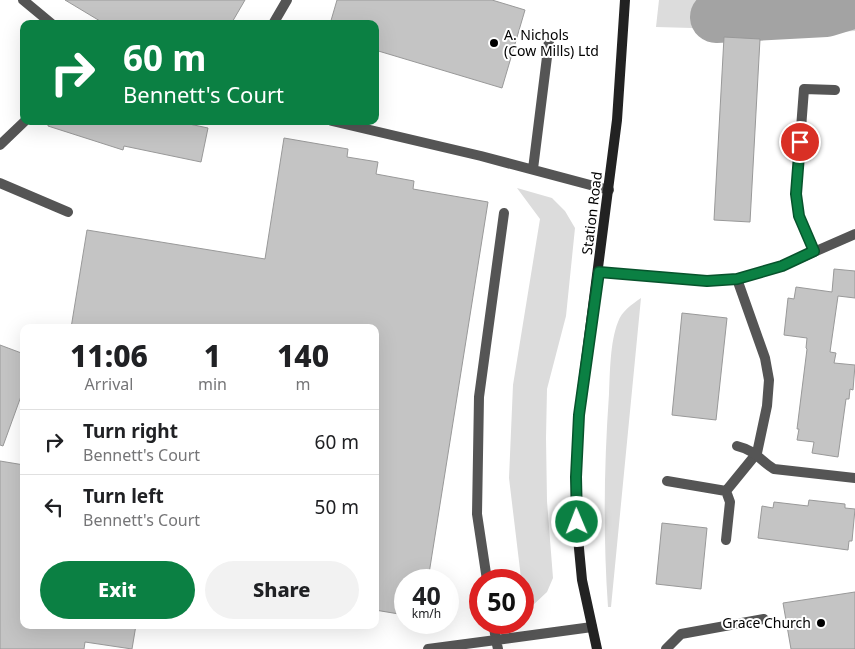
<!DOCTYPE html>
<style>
:root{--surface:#fff;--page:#f2f2f2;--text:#202124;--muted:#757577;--line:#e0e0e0;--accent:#0b8043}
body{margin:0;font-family:"Noto Sans",sans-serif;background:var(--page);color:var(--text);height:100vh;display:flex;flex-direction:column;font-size:19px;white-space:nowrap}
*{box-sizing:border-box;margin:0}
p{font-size:16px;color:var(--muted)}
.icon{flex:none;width:28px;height:28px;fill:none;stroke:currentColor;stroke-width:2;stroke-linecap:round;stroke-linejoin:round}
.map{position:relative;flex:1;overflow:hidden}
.sheet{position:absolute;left:20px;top:324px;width:359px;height:305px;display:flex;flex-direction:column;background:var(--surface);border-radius:10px;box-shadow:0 5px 20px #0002}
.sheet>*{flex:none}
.top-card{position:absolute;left:20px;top:20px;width:359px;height:105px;border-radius:10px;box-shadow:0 5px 20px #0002;background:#0b8043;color:#fff;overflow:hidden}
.speed{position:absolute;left:394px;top:569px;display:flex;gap:10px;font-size:25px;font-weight:700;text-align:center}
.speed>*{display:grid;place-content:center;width:65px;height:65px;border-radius:50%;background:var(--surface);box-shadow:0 5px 20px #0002;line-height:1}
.speed small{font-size:12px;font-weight:400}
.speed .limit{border:8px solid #d22;background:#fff;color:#111}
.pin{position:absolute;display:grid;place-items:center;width:42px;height:42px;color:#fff;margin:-21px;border:2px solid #fff;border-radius:50%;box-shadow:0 1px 5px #0007}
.me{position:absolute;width:55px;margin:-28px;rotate:359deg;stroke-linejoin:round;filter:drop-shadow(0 0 4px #0008)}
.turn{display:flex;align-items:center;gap:18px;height:105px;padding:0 20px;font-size:22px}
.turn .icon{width:65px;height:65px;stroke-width:2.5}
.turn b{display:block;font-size:35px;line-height:42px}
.eta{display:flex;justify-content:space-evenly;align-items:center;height:85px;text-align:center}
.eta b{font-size:30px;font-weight:800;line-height:35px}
.action{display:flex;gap:10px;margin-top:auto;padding:10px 20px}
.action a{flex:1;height:58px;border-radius:30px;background:var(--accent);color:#fff;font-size:20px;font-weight:800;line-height:58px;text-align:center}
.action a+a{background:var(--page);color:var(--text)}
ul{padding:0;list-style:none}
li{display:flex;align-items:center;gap:15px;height:65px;padding:0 20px;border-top:1px solid var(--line)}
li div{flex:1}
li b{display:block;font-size:19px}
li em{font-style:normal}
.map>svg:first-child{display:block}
</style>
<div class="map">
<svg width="855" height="649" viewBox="0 0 855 649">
<rect width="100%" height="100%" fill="#fff"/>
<path fill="#dcdcdc" d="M659,0H855V31L836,32L656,27Z
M517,188L552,198L565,211L575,228L566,316L547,389L546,438L547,501L553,578L547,592L532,606L524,603L509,478L513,385L540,219Z
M641,298L611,607H608C603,536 604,465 609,394C610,373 610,342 618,322C622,311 631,305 641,298Z"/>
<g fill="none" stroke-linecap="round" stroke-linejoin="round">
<path stroke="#a3a3a3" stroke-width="52" d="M716,17L826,11L855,2"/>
</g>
<path fill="#c4c4c4" stroke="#999" d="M65,0H245L231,24H105Z
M337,0H492L525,10L502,88L375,50V24H330Z
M724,37L760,39L750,222L714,220Z
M48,121H175L208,128L201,162L124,146L123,150L48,126Z
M284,138L348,149L347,157L378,162L376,174L414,181L413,189L488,202L428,580H405V615L375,610V328H71L87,230L265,259Z
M834,269L855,271V298L838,296L830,352L836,353L834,363L855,365L853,390L850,389L849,399H846L838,457L812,453L814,442L797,440L799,429H797L807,349L806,348L807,338L784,335L788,298L794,299L796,287L832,292Z
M682,313L727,318L716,420L672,415Z
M0,345L24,354V388L3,446L0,445Z
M0,461L24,465V625H136L132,649L85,642L84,649H0Z
M809,500L845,504V508L855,509L852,541H849L848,550L758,538L762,506L773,508L774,502L808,506Z
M662,523L707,528L701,589L656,584Z
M855,592V649H791L783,603Z"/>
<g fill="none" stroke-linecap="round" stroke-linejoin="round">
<path stroke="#555" stroke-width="10" d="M23,0L52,24
M273,24L287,0
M332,121L481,156L609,190
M0,145L25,121
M533,169L549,41
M0,183L68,212
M667,481L726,491L730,502L726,540
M726,491L757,453
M487,580L477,514L479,397L504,213
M428,649L496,640L493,622
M666,649L681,634L764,619"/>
<path stroke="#555" stroke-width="10" d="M814,251L799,216L796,194L804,89L835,90
M599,272L707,281L737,279L782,266L855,234
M737,279L765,358L769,380L767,406L757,453
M737,446C757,451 758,459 774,469L855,478
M498,649L496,640L592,627"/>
<path stroke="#222" stroke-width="10" d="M597,649L582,580L578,538L576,477L579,415L617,120L625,0"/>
</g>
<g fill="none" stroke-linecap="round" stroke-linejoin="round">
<defs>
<path id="route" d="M577,522L576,477L579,415L599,272L707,281L737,279L782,266L814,251L799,216L796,194L800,142"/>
</defs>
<use href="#route" stroke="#07532c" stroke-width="12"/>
<use href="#route" stroke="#0b8043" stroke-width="9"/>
</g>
<g fill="#000" stroke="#fff" stroke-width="2">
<circle cx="494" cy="43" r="5"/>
<circle cx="821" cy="623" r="5"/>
</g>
<g text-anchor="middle" stroke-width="4" stroke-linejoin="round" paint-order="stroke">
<g font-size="14" fill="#000" stroke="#fff" text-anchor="start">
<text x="504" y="40">A. Nichols<tspan x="504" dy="16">(Cow Mills) Ltd</tspan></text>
<text x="811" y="628" text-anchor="end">Grace Church</text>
</g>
<g font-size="14" fill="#000" stroke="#fff">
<text transform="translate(592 213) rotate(-83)" y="5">Station Road</text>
</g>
</g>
</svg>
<div class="speed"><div>40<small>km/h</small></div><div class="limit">50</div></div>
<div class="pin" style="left:800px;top:142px;background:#d93025"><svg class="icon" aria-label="arrive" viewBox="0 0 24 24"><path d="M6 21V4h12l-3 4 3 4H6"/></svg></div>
<svg class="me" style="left:577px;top:522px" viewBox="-20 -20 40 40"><circle r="17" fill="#0b8043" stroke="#fff" stroke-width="3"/><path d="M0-11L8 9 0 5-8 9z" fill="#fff"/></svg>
<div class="top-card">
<div class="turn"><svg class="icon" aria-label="right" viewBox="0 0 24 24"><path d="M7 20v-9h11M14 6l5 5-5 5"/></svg><div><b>60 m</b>Bennett's Court</div></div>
</div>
<section class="sheet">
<div class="eta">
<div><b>11:06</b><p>Arrival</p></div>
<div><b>1</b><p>min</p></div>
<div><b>140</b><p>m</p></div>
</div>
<ul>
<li><svg class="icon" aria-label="right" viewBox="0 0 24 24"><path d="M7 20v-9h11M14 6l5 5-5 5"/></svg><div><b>Turn right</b><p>Bennett's Court</p></div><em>60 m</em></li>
<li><svg class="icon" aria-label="left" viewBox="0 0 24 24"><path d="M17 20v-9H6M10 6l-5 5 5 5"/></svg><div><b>Turn left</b><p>Bennett's Court</p></div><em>50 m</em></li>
</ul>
<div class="action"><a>Exit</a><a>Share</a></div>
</section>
</div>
